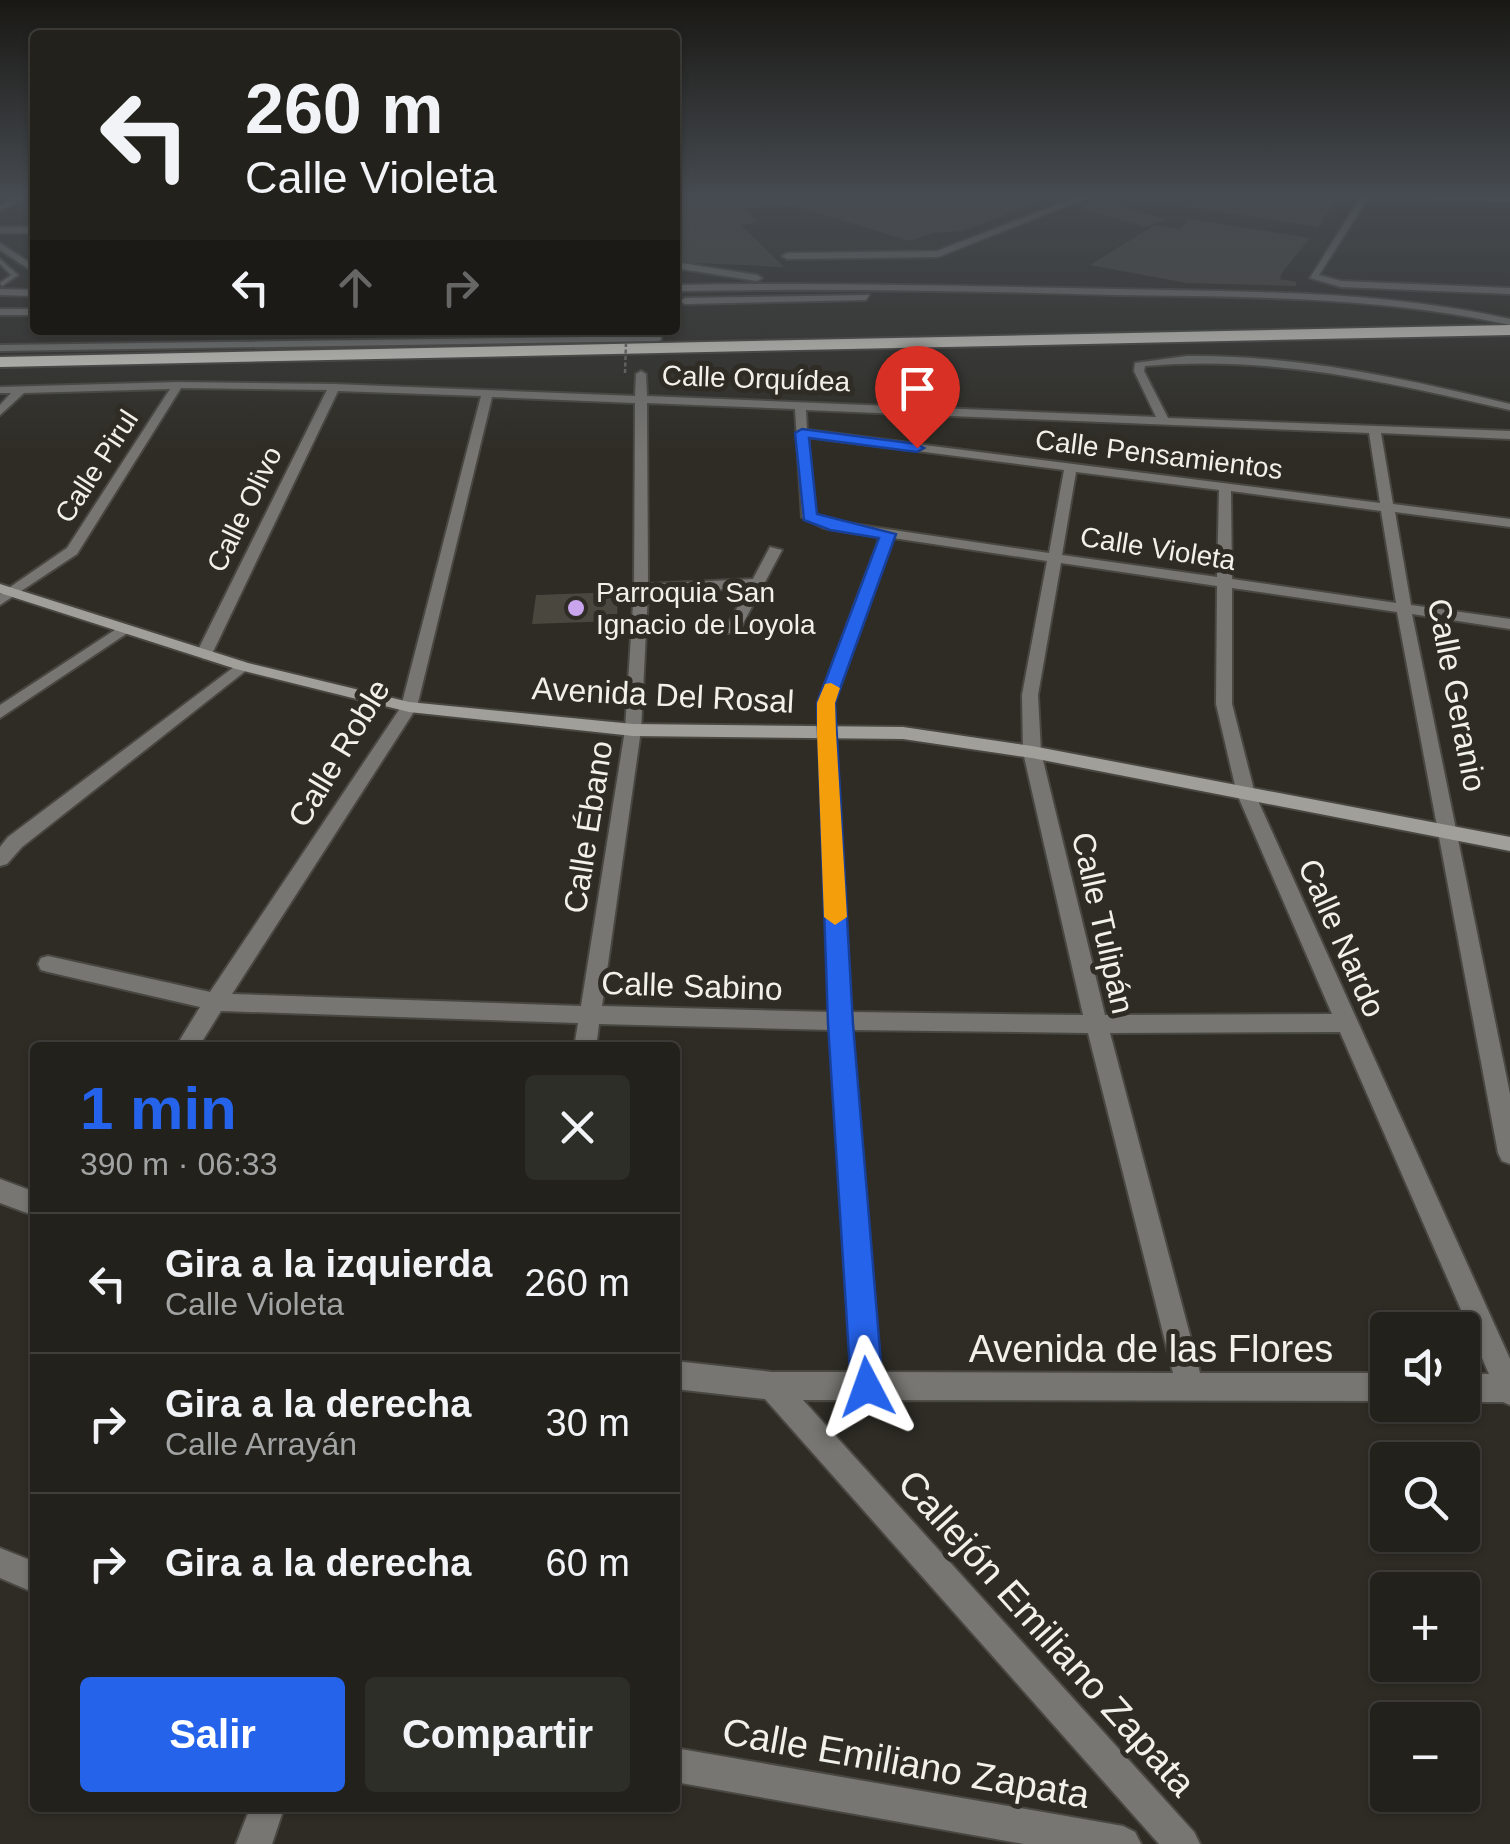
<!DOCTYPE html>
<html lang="es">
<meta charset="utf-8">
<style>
:root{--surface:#22211c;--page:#2e2e29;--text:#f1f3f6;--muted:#a2a3a3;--line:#3f3e3b;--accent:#2563eb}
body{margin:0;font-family:Arial,sans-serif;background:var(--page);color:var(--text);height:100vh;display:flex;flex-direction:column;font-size:38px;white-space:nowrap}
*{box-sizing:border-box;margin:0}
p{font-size:32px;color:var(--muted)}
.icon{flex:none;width:55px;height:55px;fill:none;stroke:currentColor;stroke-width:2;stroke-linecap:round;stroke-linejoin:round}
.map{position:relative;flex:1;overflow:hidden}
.drawer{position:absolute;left:30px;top:1042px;width:650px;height:770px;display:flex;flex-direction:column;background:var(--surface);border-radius:10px;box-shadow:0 2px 8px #0004,0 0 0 2px var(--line)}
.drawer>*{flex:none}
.guide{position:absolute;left:30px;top:30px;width:650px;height:305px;border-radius:10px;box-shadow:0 2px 8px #0004,0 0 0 2px var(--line);background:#22211c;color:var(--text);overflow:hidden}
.fabs{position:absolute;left:1370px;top:1312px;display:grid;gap:20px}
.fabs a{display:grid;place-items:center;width:110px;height:110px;border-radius:10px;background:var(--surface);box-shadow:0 2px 8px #0004,0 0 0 2px var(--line);font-size:50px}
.pin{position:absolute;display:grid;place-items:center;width:85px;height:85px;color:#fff;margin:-102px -42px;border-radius:50% 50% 50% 0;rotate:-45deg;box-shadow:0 0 10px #0007}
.pin .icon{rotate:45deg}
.me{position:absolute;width:110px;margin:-55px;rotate:356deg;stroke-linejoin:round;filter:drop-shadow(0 0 8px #0008)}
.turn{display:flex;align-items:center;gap:35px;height:210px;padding:0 50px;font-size:45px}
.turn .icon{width:130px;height:130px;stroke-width:2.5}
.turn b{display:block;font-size:70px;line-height:85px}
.lanes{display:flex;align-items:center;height:95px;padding:0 50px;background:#0003;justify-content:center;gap:50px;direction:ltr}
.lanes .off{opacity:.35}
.round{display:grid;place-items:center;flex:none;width:105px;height:105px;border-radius:10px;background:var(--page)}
.headline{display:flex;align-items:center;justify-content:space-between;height:170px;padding:0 50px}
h1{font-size:60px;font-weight:600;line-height:75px;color:var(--accent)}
.button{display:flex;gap:20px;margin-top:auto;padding:20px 50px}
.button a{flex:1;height:115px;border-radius:10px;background:var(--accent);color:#fff;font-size:40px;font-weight:600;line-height:115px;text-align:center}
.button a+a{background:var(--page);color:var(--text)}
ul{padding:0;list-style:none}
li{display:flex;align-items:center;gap:30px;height:140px;padding:0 50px;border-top:2px solid var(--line)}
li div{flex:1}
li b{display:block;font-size:38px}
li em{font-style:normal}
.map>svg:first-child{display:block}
</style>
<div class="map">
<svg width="1510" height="1844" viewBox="0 0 1510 1844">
<rect width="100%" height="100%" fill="#2e2c25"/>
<path fill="#49473e" d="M715,195H1059L962,231L932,233L910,241L795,206L744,208L758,222L741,225L784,267L675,262V201Z
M1207,195H1330L1339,197L1318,227L1189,207Z
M1100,201L1166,219L1146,227L1080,209Z
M1189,219L1310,238L1281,274L1280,279L1296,282V286L1187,283L1090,265L1155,225L1180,229Z
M618,592L617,621L532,624L536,595Z"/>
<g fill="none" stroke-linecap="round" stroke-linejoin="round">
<defs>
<path id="lane" d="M1510,195V198L1507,195Z
M0,259L18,275L2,286L0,283L11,275L0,264Z"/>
<path id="street" d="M17,195H28L0,211V206Z
M675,195H680L675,198Z
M1082,195H1094L938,257L787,259L782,256L787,253L937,251Z
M1362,195H1370L1319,275L1341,281L1510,288V294L1341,287L1310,278Z
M0,227H35V233H0Z
M0,243L35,266V273L0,250Z
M675,262L757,275L762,278L757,281L675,268Z
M675,285C822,282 969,286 1116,289C1249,292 1380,290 1510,319V325C1380,296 1249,297 1116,295C969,291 822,288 675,291Z
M0,289L35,290V296L0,295Z
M869,295L866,300L685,304L680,301L685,298Z
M0,309H35V315H0Z
M661,336V340L657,341L0,351V345Z
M1187,356C1298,355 1403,378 1510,404V410C1389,382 1270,355 1145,366L1144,371L1168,418L1510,431V439L1381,433L1393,504L1510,519V527L1395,512L1411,605L1510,619V629L1412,614L1510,1094V1164L1502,1161L1498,1153L1397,612L1232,588V704L1255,794L1510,1359V1405L1503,1402H1462V1374H1489L1340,1032L1110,1033L1200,1373H1388V1401L803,1400L1194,1832L1200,1844H1159L765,1399L675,1389V1361L772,1372H852L831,1030L599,1024L596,1048H574L578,1023L221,1011L198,1048H175L200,1007L48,972L41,970L38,964L41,958L48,956L210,992L401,707L481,396L338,391L212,654L204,659L196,654L327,390L181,388L77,554L0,605V594L67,548L170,389L24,393L0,415V405L11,393H0V387L178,382L334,384L635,396L636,374L641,371L646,374L647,396L1156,417L1134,371L1135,363ZM492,397L635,403L634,589L625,730L581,1006L232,994L417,707ZM647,403L795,409L802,517L824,528L880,537L818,703L830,1012L602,1006L641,730L648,593L748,588L725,630L728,633H738L782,550L770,547L753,579L648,584ZM806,410L1369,433L1380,503L807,430ZM808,437L1064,470L1049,553L832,521L815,515ZM1076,472L1219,490L1217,577L1062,555ZM1231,491L1381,511L1396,603L1232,579ZM893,538L1047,561L1022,695L1023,752L1083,1015L851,1012L834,703ZM1061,563L1217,586L1216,704L1237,794L1332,1014L1105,1015L1041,752L1038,695ZM852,1030L1088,1033L1173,1373L880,1372Z
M124,624L129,626V632L0,718V705Z
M242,661L250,666L248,669L22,847L7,864L0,866V847L8,837Z
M0,1179L35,1192V1216L0,1203Z
M0,1548L35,1562V1593L0,1578Z
M675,1748L1123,1826L1135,1832L1141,1844H1024L675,1782Z
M250,1808H284L272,1844H236Z"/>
<path id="secondary" d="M1415,195L1510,198V202L1419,197Z
M0,584L248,663L409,702L633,724L903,727L1032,746L1510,837V851L1032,758L903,739L633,736L409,712L236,669L0,593Z"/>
<path id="highway" d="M1510,325V335L0,367V357Z"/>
</defs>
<use href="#lane" stroke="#494741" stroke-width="4"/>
<use href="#street" stroke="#494741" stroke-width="4"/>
<use href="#secondary" stroke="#494741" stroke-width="4"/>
<use href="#highway" stroke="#494741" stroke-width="4"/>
<use href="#lane" fill="#777672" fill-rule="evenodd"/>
<use href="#street" fill="#777672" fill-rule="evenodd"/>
<use href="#secondary" fill="#a19f99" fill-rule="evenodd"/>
<use href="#highway" fill="#dfdcd2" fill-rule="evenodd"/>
<path stroke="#6e6c65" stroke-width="2.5" stroke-dasharray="4 2.5" stroke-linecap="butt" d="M625,373L626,343"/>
</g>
<linearGradient id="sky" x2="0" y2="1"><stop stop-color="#191814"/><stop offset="0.43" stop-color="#464b51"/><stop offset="1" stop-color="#464b51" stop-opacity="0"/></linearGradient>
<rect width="1510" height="454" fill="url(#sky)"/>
<path fill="#2563eb" stroke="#184099" stroke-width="2.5" d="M802,429L917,444L924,448L917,452L809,438L817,514L896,534L835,703L853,1024L883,1387L878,1398L867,1403L856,1398L851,1387L828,1024L817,703L879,538L830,530L804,520L795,433Z"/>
<path fill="#f59e0b" d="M831,683L840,688L835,703L836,733L847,917L835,925L824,917L817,733V703L825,684Z"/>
<circle fill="#c9a5ee" stroke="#2e2c25" stroke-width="4" cx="576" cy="608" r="10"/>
<g text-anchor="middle" stroke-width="10" stroke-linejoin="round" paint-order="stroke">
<g font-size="28" fill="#f1f0ea" stroke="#2e2c25">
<text transform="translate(756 378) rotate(2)" y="10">Calle Orquídea</text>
<text transform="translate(1159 454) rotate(7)" y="10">Calle Pensamientos</text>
<text transform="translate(96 466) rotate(-57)" y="10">Calle Pirul</text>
<text transform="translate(244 509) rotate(-64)" y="10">Calle Olivo</text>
<text transform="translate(1158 548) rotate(9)" y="10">Calle Violeta</text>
</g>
<g font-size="28" fill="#f1f0ea" stroke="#2e2c25" text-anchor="start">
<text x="596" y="602">Parroquia San<tspan x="596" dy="32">Ignacio de Loyola</tspan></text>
</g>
<g font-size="32" fill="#f1f0ea" stroke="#2e2c25">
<text transform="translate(663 695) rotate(3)" y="11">Avenida Del Rosal</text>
<text transform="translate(1457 695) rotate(79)" y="11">Calle Geranio</text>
<text transform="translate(339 753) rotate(-59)" y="11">Calle Roble</text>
<text transform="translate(588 827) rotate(-81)" y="11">Calle Ébano</text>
<text transform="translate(1103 923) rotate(77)" y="11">Calle Tulipán</text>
<text transform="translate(1342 938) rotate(66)" y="11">Calle Nardo</text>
<text transform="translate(692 986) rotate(2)" y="11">Calle Sabino</text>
</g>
<g font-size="38" fill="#f1f0ea" stroke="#2e2c25">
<text x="1151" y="1362">Avenida de las Flores</text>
<text transform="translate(1047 1633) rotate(48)" y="13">Callejón Emiliano Zapata</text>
<text transform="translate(906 1763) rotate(10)" y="13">Calle Emiliano Zapata</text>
</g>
</g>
</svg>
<div class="fabs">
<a><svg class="icon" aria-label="sound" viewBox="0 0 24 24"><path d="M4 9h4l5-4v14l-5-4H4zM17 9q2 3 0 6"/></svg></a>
<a><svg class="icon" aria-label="search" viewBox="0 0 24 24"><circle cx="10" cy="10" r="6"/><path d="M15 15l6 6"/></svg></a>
<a>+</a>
<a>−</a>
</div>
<div class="pin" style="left:917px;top:448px;background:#d93025"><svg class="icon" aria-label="arrive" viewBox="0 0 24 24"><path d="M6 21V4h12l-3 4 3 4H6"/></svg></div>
<svg class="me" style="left:867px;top:1387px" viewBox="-20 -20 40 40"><path d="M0-17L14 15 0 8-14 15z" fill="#2563eb" stroke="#fff" stroke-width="4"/></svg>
<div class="guide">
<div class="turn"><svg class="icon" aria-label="left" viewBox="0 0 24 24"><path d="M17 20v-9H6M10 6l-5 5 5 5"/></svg><div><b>260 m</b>Calle Violeta</div></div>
<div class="lanes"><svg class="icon" aria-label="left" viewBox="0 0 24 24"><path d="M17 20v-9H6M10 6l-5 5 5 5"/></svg><svg class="icon off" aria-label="ahead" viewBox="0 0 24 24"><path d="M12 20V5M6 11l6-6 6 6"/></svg><svg class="icon off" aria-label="right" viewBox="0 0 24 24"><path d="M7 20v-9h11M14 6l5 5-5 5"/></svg></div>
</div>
<section class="drawer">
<div class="headline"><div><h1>1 min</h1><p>390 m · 06:33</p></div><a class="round"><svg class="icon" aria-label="close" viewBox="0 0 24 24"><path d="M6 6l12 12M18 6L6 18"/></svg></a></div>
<ul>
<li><svg class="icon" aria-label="left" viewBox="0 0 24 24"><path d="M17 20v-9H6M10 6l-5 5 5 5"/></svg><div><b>Gira a la izquierda</b><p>Calle Violeta</p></div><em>260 m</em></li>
<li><svg class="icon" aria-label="right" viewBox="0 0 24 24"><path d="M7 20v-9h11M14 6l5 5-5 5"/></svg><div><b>Gira a la derecha</b><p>Calle Arrayán</p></div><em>30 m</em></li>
<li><svg class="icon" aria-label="right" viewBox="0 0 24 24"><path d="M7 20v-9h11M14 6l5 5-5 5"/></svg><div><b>Gira a la derecha</b></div><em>60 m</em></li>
</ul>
<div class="button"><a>Salir</a><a>Compartir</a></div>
</section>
</div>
